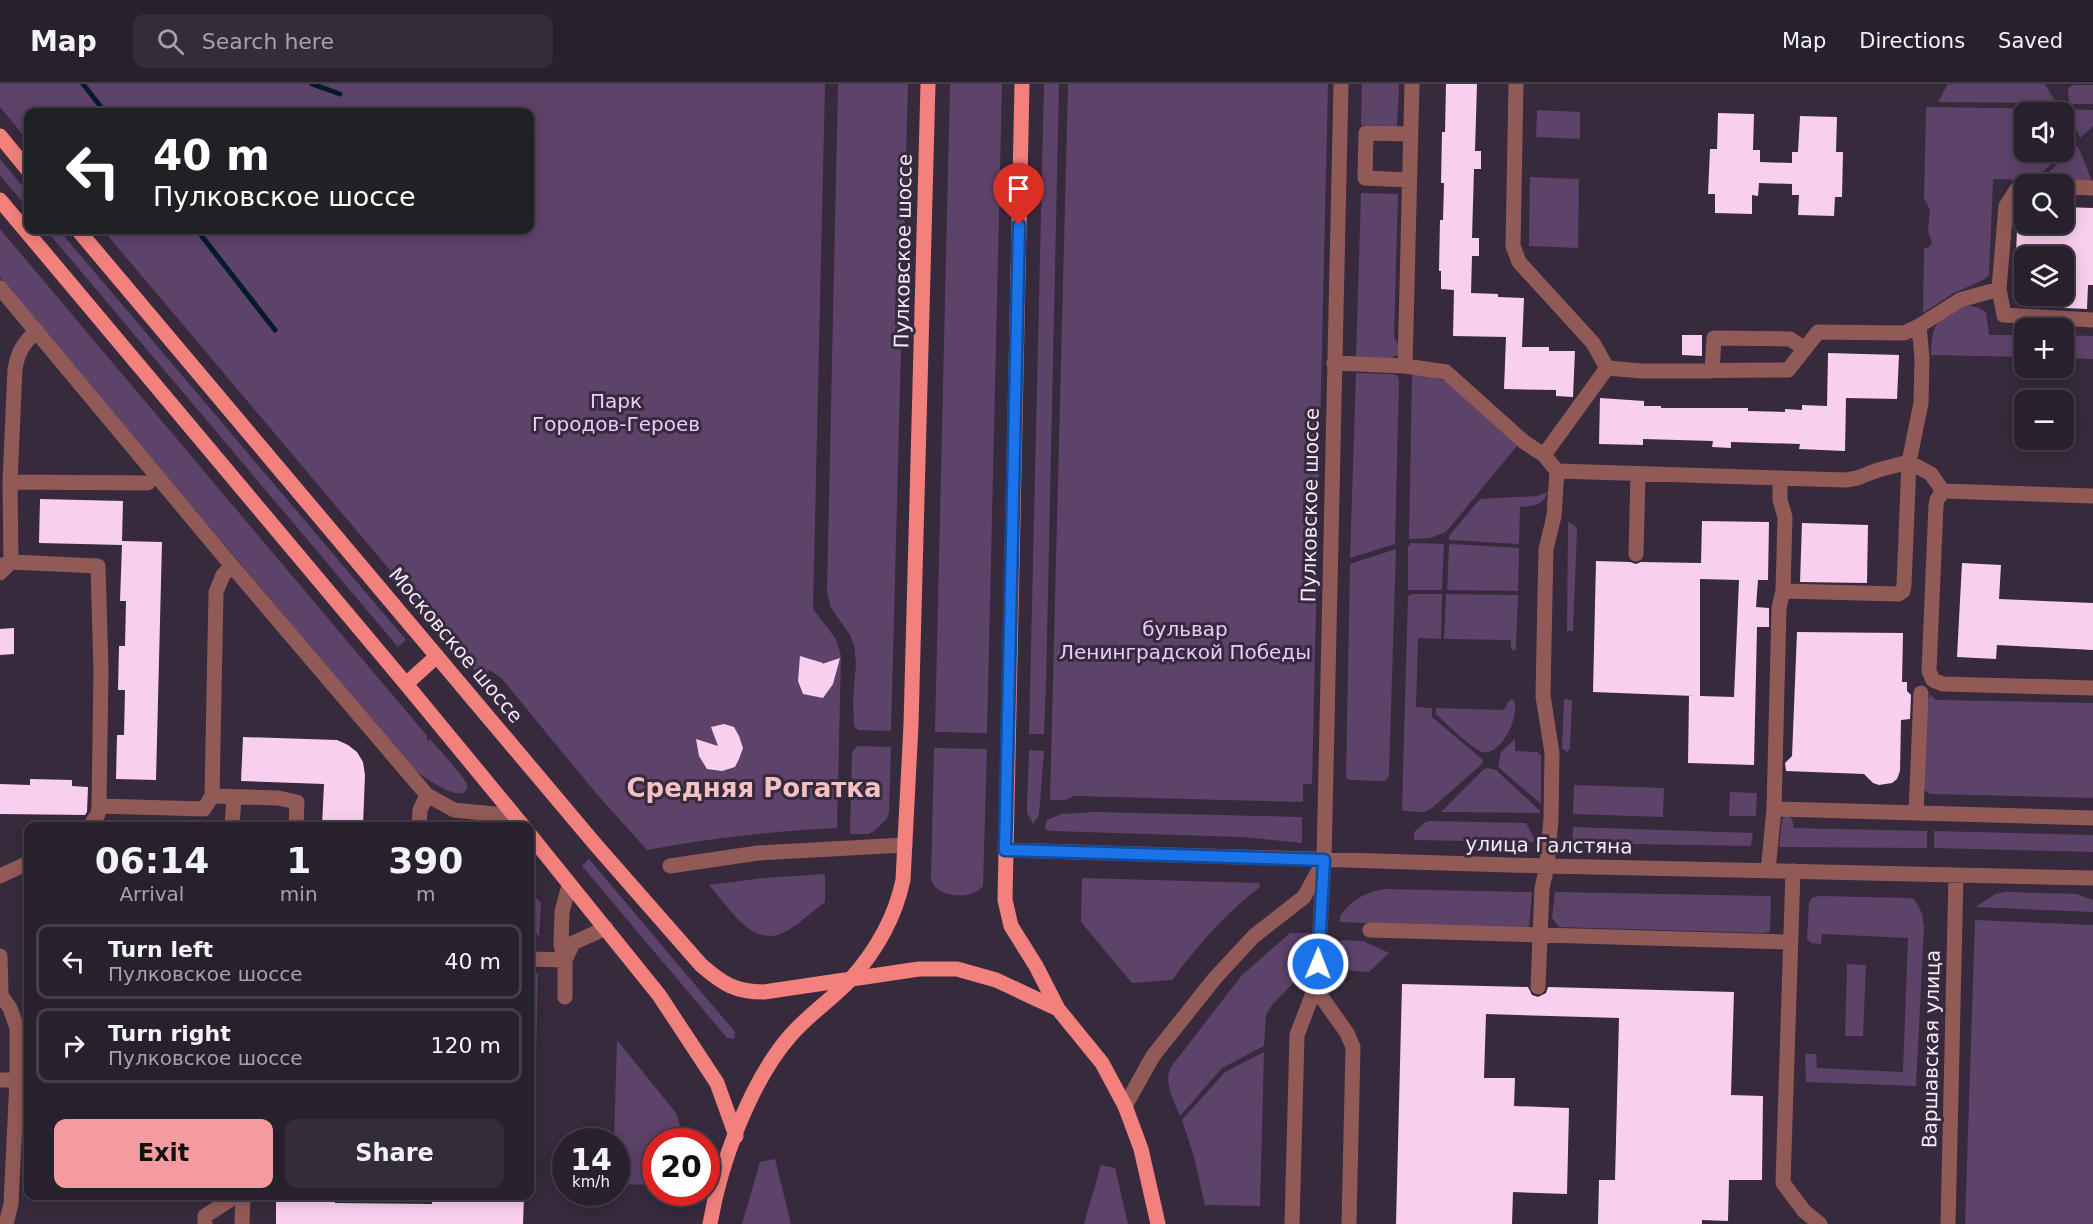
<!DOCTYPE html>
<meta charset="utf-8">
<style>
:root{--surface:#28202d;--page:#342d39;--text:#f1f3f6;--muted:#a5a3aa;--line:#443e49;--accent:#f49b9f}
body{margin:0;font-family:"DejaVu Sans",sans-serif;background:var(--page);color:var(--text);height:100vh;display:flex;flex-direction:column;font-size:22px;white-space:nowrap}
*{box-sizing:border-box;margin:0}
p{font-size:20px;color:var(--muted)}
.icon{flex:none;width:33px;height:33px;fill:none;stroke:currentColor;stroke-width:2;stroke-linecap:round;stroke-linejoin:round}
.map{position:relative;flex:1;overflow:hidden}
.sheet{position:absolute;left:24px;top:738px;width:510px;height:378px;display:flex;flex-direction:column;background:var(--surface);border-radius:12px;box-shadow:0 3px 15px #0003,0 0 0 2px var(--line)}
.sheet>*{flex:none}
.guide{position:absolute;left:24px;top:24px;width:510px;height:126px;border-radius:12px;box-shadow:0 3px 15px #0003,0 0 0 2px var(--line);background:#202124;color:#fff;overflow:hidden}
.tools{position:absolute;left:2014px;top:18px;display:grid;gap:12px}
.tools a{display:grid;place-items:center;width:60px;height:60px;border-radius:12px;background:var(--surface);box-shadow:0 3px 15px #0003,0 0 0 2px var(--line);font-size:30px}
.speed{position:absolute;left:552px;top:1044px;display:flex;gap:12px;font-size:30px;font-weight:700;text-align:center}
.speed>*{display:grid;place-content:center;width:78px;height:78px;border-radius:50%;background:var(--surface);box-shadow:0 3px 15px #0003,0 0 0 2px var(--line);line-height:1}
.speed small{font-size:15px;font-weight:400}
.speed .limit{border:9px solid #d22;background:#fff;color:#111}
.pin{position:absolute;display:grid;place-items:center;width:51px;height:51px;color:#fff;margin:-62px -26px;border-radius:50% 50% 50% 0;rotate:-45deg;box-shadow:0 0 6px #0007}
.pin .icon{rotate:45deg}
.me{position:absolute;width:66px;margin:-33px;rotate:1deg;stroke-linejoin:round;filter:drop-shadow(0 0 4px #0008)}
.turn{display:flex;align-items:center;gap:21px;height:126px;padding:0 30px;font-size:27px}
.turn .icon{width:78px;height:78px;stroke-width:2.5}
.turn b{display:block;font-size:42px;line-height:51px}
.eta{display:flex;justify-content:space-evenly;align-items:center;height:102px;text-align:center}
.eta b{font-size:36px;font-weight:700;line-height:42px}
.action{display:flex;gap:12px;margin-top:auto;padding:12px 30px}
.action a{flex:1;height:69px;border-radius:12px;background:var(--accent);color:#111;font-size:24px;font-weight:700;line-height:69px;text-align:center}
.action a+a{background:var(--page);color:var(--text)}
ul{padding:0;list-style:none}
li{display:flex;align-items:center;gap:18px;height:75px;margin:0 12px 9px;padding:0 18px;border:3px solid var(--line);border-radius:12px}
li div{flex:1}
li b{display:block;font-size:22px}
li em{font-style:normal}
header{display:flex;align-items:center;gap:36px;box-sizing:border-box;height:84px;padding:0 30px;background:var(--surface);border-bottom:2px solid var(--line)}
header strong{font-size:28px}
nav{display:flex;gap:33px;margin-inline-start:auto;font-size:21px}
.search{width:420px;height:54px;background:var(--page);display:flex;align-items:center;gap:15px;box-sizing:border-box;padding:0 21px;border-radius:12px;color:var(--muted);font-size:22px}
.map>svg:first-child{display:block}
</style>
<header>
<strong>Map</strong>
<div class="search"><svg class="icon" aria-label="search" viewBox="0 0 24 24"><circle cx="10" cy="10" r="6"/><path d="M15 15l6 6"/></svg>Search here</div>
<nav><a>Map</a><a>Directions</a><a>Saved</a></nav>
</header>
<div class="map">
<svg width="2093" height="1140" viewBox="0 0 2093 1140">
<rect width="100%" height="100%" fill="#362a3c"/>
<path fill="#5d426a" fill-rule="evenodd" d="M0,0H825L813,525L836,555L841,572L837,744C773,747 711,754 647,766L595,708L502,595L490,586L481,594L103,146H530V28H28V57L0,23Z
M838,0H908L891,647L858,646L854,642L853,615L856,580L854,561L850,551L831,524L827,508Z
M950,0H1002L987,649L935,648Z
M1044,0H1059L1046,600L1044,650H1029Z
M1068,0H1328L1312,700H1303V718L1075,712L1065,716H1050Z
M1362,0H1399L1397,42L1361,41Z
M1948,0H2045L2056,19L1938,18Z
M2074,1H2093V20H2069L2068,4Z
M1926,23L2063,25L2076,57L2034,96L1993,95L1989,191L1985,195L1954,209L1923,229L1924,165L1930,162L1932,159L1928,147L1930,126L1924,115ZM2025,28H2064V68H2025Z
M2068,25L2093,26V42L2080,54Z
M1537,26L1580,28V55L1536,53Z
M2078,62L2092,97L2040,96Z
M0,75L28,109V125L0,91Z
M1530,93L1579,95L1578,164L1529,162Z
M1361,109L1398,110L1394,254C1399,260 1400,264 1397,271L1392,274L1356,273Z
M0,145L428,653L426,654L428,657L430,655C437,663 464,693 467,700C468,703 467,707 464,708C454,715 421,691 413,685L0,194Z
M46,146H59L406,556L398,563Z
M1968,221L1979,224L1986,228L1989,251H2025V273L1931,271C1932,240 1936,231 1968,221Z
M2064,251L2093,252V275L2064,274Z
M1356,289L1393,290L1397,291L1399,297L1395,460L1350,474Z
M1412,291H1425L1446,297L1517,362L1446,448L1430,454L1409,455Z
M1548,408C1542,422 1534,422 1520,423L1519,460L1449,456V452L1480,415L1537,412Z
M1568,438L1575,442L1577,445L1573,547H1567Z
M1411,459L1444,460L1442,506H1408V463Z
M1452,460L1519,464L1518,507L1447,506L1449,461Z
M1396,465L1389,690L1387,695L1384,697L1349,696L1346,693L1350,480Z
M1412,510H1442L1441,555L1418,554L1416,623L1432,624V633L1483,676L1482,680L1432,724L1424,728L1403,727L1402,724L1408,512Z
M1446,510L1518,511L1516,565L1513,567L1511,564V556L1444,555Z
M1931,611L1936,616L2093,619V714L1930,710L1924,706L1926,617Z
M1513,615C1522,628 1502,672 1483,668C1474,667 1445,638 1436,630V624L1504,626L1509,617Z
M1564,615L1572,616L1570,665L1567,668L1562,664Z
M1515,655V667L1537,668L1541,671V720L1498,683L1501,668Z
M857,662L891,663L889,729L886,736L874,747L868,750H850L852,668Z
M934,664L987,665L983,802C972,817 937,814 931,796Z
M1029,666L1044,667L1039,731L1033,740L1027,729V723Z
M1488,684L1496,686L1540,727V729L1441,728L1484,685Z
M1574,701L1664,704L1663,733L1573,730Z
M1730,708L1757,709L1756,732H1729Z
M1095,728L1302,733V759L1242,753L1052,747L1046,746L1045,743L1047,736L1061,730Z
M1785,732H1789L1792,735L1794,744L1927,747V764L1779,763L1782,735Z
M1431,737L1526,739L1534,754L1533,758H1518L1414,756V748L1426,738Z
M1573,743L1753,749L1751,762L1572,759Z
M1934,747L2093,751V768L1934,764Z
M589,775L735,948L734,955L727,954L582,782Z
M825,790V818C812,828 800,839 787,847C753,867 729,823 709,801L764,794Z
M1082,794L1259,799L1260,803C1225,830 1198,861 1172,896L1132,899L1081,838Z
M1386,805L1532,808L1529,844L1340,838V832C1352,815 1366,808 1386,805Z
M530,807L541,819L539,853L530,841Z
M1555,808L1771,812L1770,847L1765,849L1559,843L1552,834Z
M2006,808L2077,810L2093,816V828L1976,823L1995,810Z
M1819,812L1909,814L1914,815L1922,829L1924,843L1916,1002L1806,998L1805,970H1816L1817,984L1903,988L1908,854L1822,850L1821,860L1811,859L1807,855L1809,818L1812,814Z
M1975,836L2093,841V1140H1965Z
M1290,849H1310V879L1309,883L1273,920L1266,930L1264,962L1222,984L1180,1032C1174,1017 1163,998 1171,983L1242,891Z
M1341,856L1363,857L1389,869L1369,888L1340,886Z
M1847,880L1866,881L1863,952H1845Z
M530,889H538L534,1057H530Z
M617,956L676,1029L682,1047V1057L656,1058L655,1101L617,1100L616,1058L614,1057Z
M1264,968L1260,1122L1205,1121L1194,1073L1182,1036L1225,988Z
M775,1075L791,1140H742L760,1078Z
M1101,1081L1115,1084L1128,1140H1084Z"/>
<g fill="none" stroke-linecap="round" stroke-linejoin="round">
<path stroke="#051b2b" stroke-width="5" d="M83,0L105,28
M312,0L340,10
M197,146L275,246"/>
</g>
<path fill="#f9cff0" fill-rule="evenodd" d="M1446,0H1477L1475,67H1481V85H1474L1472,154H1479V172H1472L1471,209L1498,210V213L1524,214L1522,263H1549V267H1575L1573,313L1556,312V306L1504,305L1506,253L1453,252L1454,206L1441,205V187H1439L1440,136H1443L1444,99H1441L1442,48H1445Z
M1718,29L1754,30L1753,66H1760V78L1792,79V68H1798L1800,32L1837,33L1836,68H1843L1842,113H1835L1834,132L1798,131L1799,111H1792V100L1759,99L1758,112L1752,111V130L1715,129V110H1708L1710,65H1717Z
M2064,123L2093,124V201H2088L2087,225L2064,224V172H2016L2017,145L2033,146V140H2064Z
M1682,251H1702V272L1682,271Z
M1828,269L1899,271L1897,315L1846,314L1845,367L1799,365L1800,360L1731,358V364L1712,363L1713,357L1643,355V361L1599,360L1600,314L1644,317V322H1661V324H1748V327L1785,328V325L1802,326V321L1827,322Z
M40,415L123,417L122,457L162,458L156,696L116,695L117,651H124L125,606H118L119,562H125L126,517H120L122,461L39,459Z
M1702,437L1769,438L1768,496H1758L1756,523L1769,524V543H1757L1754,681L1688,679L1689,612H1694L1593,608L1596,477L1630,478L1636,480L1641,478L1701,479ZM1700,495L1739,496L1734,613L1700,612Z
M1802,439L1868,441L1867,499L1800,498Z
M1962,479L2001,481L1999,515L2093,519V566L1997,561L1996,575L1957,573Z
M14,544V570L0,571V545Z
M1797,548L1903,549L1902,598H1907V607L1911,611L1910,635L1901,636L1900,687L1897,695L1892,699L1879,701L1873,699L1864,690L1786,687L1785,679L1792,672Z
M800,572L823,579L822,580L840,574L833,600L823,614L803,610L798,597Z
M724,640L734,643L739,652L743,664L739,675L735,683L722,687L707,685L699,672L696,655L718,662L711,643Z
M243,653L337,656L348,661L357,668L363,678L365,691L363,742H322L324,700L241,697Z
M30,695L72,696V702L88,703L87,728L85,731L0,730V700L30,701Z
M1402,900L1528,903L1532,911L1538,913L1546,909L1548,903L1734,908L1731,1011L1763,1012L1762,1096H1729L1728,1137L1702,1136V1140H1598L1599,1096H1615L1619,934L1486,930L1484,994H1515L1514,1022L1569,1024L1567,1110L1513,1108L1512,1140H1396Z
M276,1112H335V1119L432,1120V1112H524L523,1140H276Z"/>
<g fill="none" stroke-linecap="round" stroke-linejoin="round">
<path stroke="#925a57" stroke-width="15" d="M1516,0L1513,162L1519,178L1593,259L1607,284L1544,371
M1409,96L1365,94L1366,49L1410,50
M2064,103L2093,104
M0,204L232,482L427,711L454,726L514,732
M1999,205L2006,122L2017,105L2025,103
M1919,242L1960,216L1999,205L2004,231L2093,236
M37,247C23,259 18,268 15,285L10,398L11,478L98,482L101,587L99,722L204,725L212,712
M1334,279L1405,282L1446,288L1524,358L1544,371L1557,387L1846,396L1857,394L1878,386L1909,378L1921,319L1922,274L1919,242L1904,249L1818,248L1788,286L1642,287L1607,284
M1405,282L1412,0
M1712,287L1714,254L1790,255L1805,265
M1780,394V416L1785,433L1783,507
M10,398L148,399
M2093,412L1943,407L1937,416L1936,421L1929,587L1933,596L1943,600L2093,604
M1636,470L1638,390
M0,482L11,478L0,489
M232,482L223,491L216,508L212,712L278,714L297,718L296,742
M1774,725L2093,734
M1916,729L1921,609
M90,742L98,730L99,722
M232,742L234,713
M419,742L420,726L427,711
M1005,766L1547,782L2093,794
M670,782L758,769L905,761
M1768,787L1774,725L1779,524L1783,507L1898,510L1903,507L1904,501L1909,378L1931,390L1943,407
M1793,787L1783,1099L1804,1127L1820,1140
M0,792L28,779
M1370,846L1790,858
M0,872L1,910
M530,875L565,876
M565,876L573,859L606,844
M1538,903L1542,804L1547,782L1551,735L1552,669L1543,612L1545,510L1546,465L1554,432L1557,387
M1315,904L1347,949L1353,963L1349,1140
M0,910L10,924L17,944V996L11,1120L6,1140
M565,913V876L561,861L562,828L569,801
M0,996H17
M1125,1022L1153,972L1215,894L1254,852L1304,813L1321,782
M205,1140V1132L236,1112
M242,1140L243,1112
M1292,1140L1297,951L1315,904L1318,880L1324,776L1341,0
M1948,1140L1956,791"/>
<path stroke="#f2807c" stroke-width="15" d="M1022,0L1005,816L1011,842L1036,882L1058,925
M0,52L28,86
M0,116L406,600L523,742
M78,146L595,760L701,881C723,900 735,908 764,908L919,885H957L996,896L1058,925L1102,979L1125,1022L1141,1065L1158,1140
M406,600L437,572
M530,751L659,911L717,999L736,1052
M710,1140C720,1080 750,998 790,952C808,931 831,916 850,896C876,867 895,834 903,796L911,641L928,0"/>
</g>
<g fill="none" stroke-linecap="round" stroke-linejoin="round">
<defs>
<path id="route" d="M1019,141L1005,766L1324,776L1318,880"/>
</defs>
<use href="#route" stroke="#114b97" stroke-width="15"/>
<use href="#route" stroke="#1a73e8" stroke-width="10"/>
</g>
<g text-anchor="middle" stroke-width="6" stroke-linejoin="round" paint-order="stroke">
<g font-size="20" fill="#f2eaf6" stroke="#362a3c">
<text transform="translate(903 167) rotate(-89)" y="7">Пулковское шоссе</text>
<text transform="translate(1310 421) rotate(-89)" y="7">Пулковское шоссе</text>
<text transform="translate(456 561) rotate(50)" y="7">Московское шоссе</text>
<text transform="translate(1549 761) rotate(1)" y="7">улица Галстяна</text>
<text transform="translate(1931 965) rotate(-89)" y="7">Варшавская улица</text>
</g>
<g font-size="20" fill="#ecc9fe" stroke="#362a3c">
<text x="616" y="324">Парк<tspan x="616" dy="23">Городов-Героев</tspan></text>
<text x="1185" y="552">бульвар<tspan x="1185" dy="23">Ленинградской Победы</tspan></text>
</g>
<g font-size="26" font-weight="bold" fill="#f4c0c1" stroke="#362a3c">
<text x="754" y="713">Средняя Рогатка</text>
</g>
</g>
</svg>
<div class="tools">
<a><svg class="icon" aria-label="sound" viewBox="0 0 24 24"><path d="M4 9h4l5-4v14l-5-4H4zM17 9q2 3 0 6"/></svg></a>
<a><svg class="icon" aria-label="search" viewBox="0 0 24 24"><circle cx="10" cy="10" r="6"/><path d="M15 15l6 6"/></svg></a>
<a><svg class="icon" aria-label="layers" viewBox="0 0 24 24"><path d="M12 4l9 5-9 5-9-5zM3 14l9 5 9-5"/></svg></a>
<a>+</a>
<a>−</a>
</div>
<div class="speed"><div>14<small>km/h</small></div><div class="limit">20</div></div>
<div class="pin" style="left:1019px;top:141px;background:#d93025"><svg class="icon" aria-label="arrive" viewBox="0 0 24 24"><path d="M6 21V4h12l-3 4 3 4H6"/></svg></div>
<svg class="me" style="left:1318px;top:880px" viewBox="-20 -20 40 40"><circle r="17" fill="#1a73e8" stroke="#fff" stroke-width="3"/><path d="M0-11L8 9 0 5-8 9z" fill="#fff"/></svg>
<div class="guide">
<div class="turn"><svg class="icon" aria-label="left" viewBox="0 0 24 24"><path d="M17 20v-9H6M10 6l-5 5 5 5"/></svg><div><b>40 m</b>Пулковское шоссе</div></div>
</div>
<section class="sheet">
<div class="eta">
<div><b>06:14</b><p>Arrival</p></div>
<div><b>1</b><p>min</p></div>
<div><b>390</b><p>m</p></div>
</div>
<ul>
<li><svg class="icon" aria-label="left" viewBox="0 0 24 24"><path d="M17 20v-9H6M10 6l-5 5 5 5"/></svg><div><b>Turn left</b><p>Пулковское шоссе</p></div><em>40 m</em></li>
<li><svg class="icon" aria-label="right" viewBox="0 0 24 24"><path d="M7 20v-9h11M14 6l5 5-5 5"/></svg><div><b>Turn right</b><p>Пулковское шоссе</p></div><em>120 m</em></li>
</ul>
<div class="action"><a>Exit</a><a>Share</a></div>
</section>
</div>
